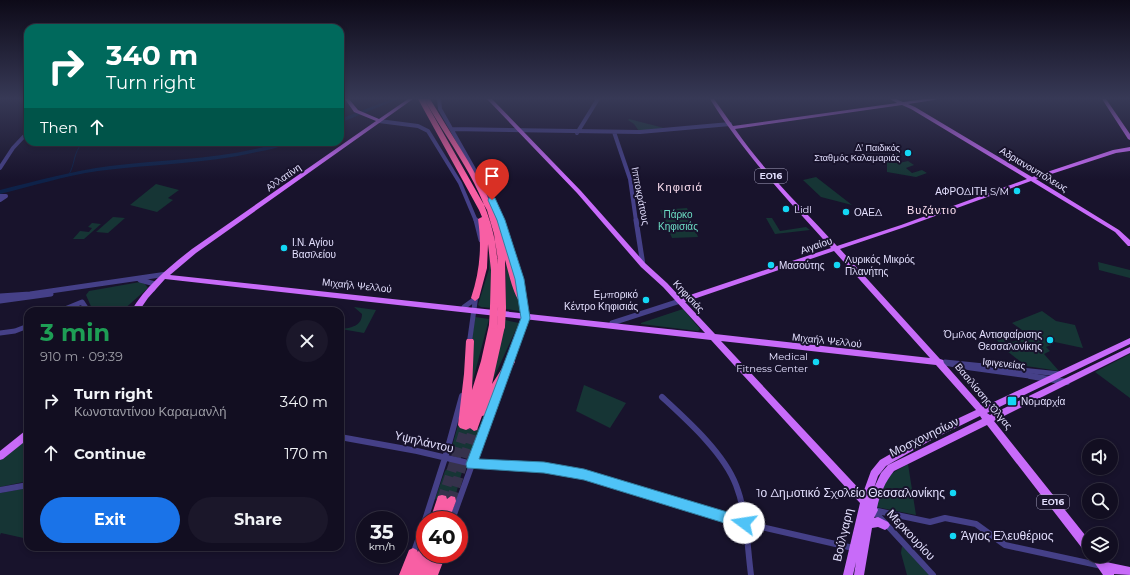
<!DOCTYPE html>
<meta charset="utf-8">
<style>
:root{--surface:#120e21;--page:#1b172a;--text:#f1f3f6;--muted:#9c9ca5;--line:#312e3f;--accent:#1a73e8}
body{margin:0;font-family:Montserrat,sans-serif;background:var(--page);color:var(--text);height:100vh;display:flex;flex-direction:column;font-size:15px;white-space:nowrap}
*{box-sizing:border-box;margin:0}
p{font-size:13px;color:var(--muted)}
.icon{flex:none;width:22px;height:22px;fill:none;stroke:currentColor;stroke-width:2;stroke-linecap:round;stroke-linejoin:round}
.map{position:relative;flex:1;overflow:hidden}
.drawer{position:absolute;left:24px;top:307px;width:320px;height:244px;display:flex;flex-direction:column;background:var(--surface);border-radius:12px;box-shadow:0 2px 6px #0003,0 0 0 1px var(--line)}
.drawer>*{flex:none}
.banner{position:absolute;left:24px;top:24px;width:320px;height:122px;border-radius:12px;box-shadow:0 2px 6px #0003,0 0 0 1px var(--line);background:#00695c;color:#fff;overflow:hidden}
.controls{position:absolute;left:1082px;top:439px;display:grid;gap:8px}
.controls a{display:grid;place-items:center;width:36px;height:36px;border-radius:50%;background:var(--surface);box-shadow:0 2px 6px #0003,0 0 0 1px var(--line);font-size:20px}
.speed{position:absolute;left:356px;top:511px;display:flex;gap:8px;font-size:20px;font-weight:700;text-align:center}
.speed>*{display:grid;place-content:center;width:52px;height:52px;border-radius:50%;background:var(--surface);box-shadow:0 2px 6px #0003,0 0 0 1px var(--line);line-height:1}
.speed small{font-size:10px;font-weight:400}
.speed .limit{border:6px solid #d22;background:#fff;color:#111}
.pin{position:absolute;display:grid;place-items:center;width:34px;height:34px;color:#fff;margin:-41px -17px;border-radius:50% 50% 50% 0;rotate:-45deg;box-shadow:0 0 4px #0007}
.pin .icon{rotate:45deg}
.me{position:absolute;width:44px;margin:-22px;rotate:284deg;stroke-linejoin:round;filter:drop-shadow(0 0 3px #0008)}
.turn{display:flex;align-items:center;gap:14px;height:84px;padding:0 16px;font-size:18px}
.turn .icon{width:52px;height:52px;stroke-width:2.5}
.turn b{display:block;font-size:28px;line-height:34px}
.then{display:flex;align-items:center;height:38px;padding:0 16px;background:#0003;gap:8px;font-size:15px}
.round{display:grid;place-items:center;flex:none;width:42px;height:42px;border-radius:21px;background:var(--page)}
.headline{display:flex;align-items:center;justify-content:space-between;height:68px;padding:0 16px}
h1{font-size:24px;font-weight:700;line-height:30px;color:#1e9e55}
.action{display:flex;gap:8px;margin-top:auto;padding:8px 16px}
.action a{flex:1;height:46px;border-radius:24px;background:var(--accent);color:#fff;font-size:16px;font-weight:700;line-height:46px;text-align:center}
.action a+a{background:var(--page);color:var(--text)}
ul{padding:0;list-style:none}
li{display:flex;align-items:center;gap:12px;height:52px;padding:0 16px}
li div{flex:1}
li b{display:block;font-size:15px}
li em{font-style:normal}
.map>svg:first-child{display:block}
</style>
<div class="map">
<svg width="1130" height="575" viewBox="0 0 1130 575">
<rect width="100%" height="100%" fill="#18132c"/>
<path fill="#163535" d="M629,119L664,128L639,131L634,124L628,120Z
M897,153L902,157L894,159L899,163L908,161L914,165L906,168L912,173L922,170L927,173L916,177L887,172V156Z
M816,177L852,205L821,197L803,180Z
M156,184L179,190L168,198L173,200L157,212L130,205Z
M687,208L698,237L672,238L660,210Z
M113,217L125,218L108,233L96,232Z
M766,218H772L780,231L806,227L810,230L775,234Z
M92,223L101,224L84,239H73L80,231L89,232L92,228L88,227Z
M489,252L491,259V308L481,307L478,305L489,269Z
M506,254L522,308L519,311L506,309Z
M1098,262L1130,270V278L1099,270Z
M140,282L145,284L148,288L122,311H93L86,295L89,291Z
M354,307L376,310L364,333L341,329C351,328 362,326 362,314Z
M683,309L700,329L698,331L641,324V323Z
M1042,311L1056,321L1075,325L1083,348L1050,341L1051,345L1046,347L1050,351L1044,354L1059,371L1026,366L1002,347L994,336L1013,342L1024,338L1022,330L1012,323Z
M475,317L489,319L473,380H471L472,337Z
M505,320L519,323L490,386Z
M1130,354V398L1095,372Z
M584,385L626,403L610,428L576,411Z
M458,425L480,428C475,441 469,469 451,450Z
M28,437V481L0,487V460Z
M908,464L916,515L876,507L887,476Z
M450,466L461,469L462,472L454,501L435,499L445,471Z
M28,488V539L1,533L0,535V493Z
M902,546L933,575H907L901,553Z"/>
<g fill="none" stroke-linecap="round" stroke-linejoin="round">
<path stroke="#0e2249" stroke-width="1" d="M68,176C76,164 72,154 83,142"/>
<path fill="#0e2249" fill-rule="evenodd" d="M392,99H398L340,123V119Z
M281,142H289C281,148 267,150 257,152C205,164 151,164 98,171C65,176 32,186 0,194V190C36,181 72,171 110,166C167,159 225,160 281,142Z"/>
<path stroke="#36324c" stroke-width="10" stroke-dasharray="10 5" stroke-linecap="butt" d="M442,500L466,426
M451,501L474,427"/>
<path stroke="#454088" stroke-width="4" d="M439,99L440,109L497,210L501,221
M379,121L418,126L428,131L460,183L476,221
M452,129L640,132L730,124
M614,132L630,179L636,221
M577,133L598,99
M0,168L13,148L28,132
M0,196H6L0,200"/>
<path stroke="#454088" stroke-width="5" d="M476,220L481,240
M500,220L519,279L521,291
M636,220L643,265
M140,280L155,284L153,289
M0,296L30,294L167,274
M0,301L51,294
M464,307L475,299
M60,311L82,302L88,311
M612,323L680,301
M0,333L15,331L28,326
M469,345L476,295
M940,362L971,368L1037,377
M945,362L1060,374
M510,363L526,318L523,298"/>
<path stroke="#454088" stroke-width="6" d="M1030,376L1067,382
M662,397C687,420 724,453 736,485C747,513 747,545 751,575
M340,437L417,451L481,466L536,467L584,474L727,519L853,548
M0,490L28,485
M873,510L930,522L945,518L976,524L1005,545L1102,566
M873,510L933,575
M425,520L445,458L462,396
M452,520L501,384
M413,554L425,521"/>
<path fill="#c86bf9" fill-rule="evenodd" d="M345,99H349L358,110L379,119L408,99H413L196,253L170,275L705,333L663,287L641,267L577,193L487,99H492L581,191L645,263L667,283L681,298L831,248C788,200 744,154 710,99H714L733,126L897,103L890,99H896L903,102L924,99H936L934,100L908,104L915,107L1032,177L1113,150L1130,147V151L1116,153L1036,179L1119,230L1130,240V246H1128L1115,232L1031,181L905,227L840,249L940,359L943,360L944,363L983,407L1130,338V344L987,413L990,415L1130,347V353L994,421L1089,540V553L1085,552L987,425L894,471C885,482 880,494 877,508L878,510L874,518L878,517L888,522L890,525L888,528L885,530L878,527L872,528L864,575H854L856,562L853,575H843L860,503L711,340L165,279L148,298L139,311H131C146,286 169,267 192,249L376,121L354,112ZM902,105L911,109L1027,179L901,225L837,246C802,208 764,171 735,129ZM834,251L930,358L715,334L685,302ZM721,341L936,365L976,410L927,433L880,460L871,471L863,493ZM980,416L982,419L888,465L881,473L874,488L878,476L886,466L933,439Z
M1102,99H1106L1130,134V140L1128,139Z
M28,430V439L3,459L0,460V451L25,431Z
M1090,556H1101L1106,562L1130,567V575L1114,574V575H1103Z"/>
<path fill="#f85fa4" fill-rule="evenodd" d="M418,99H424L487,210L494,234L498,264C494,199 455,153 424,99H430L468,161L486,193L501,230L504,232L509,244L519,282L527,301L526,303L523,304C514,301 508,269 505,260L506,308L505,310H499L498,307L494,310L491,309L490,307L491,270L488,244L487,268L479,298L475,301L471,298C480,271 482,247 478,219L482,217L479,210Z
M493,322L496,323L497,325L501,323L504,324L505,326L492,384L508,359L511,358L514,359L515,362L498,391L487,415L482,416L477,430L474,431L470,428L466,430L460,428L458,425L464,374L466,341L467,339H473L474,341L472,390L481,361L489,325L490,323Z
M442,495L446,496L447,499L451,496L455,497L456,501L449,520H430L438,496Z
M425,543V554H443L445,557L438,575H399L409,550L413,548L417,550L418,552L421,545Z"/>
<path stroke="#f85fa4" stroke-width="8" d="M493,325L494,307
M501,326L502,308"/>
</g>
<linearGradient id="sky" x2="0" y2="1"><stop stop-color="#0d0a18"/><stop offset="0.55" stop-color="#373956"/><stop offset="1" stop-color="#373956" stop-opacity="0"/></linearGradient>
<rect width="1130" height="179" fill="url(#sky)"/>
<path fill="#4fc3f7" stroke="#337fa1" d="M489,198H495L505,220L524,279L530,318L479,459L544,462L584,469L744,517L748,519L750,523L748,527L744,529L584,480L544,473L467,468L466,464L521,318L515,279L497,220L488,200Z"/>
<g fill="#13d7f5" stroke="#18132c" stroke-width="1.5">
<circle cx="908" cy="153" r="4"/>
<circle cx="1017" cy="191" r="4"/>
<circle cx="786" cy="209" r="4"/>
<circle cx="846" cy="212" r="4"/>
<circle cx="284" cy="248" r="4"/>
<circle cx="771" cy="265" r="4"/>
<circle cx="837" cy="265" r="4"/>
<circle cx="646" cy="300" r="4"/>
<circle cx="1050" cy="340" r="4"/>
<circle cx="816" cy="362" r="4"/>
<rect x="1007" y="396" width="10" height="10" rx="2"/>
<circle cx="953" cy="493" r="4"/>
<circle cx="953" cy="536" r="4"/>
</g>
<g text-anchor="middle" stroke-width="4" stroke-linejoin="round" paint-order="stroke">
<g font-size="9" fill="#e3dffe" stroke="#18132c" text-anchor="end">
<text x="900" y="151">Δ' Παιδικός<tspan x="900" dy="10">Σταθμός Καλαμαριάς</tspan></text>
</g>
<g fill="#18132c" stroke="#a6a2bf" stroke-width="1">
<rect x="755" y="169" width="32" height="14" rx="3"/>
<rect x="1037" y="495" width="32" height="14" rx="3"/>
</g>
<g font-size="9" font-weight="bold" fill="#e3dffe">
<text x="771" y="179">ΕΟ16</text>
<text x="1053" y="505">ΕΟ16</text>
</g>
<g font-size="10" fill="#e3dffe" stroke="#18132c">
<text transform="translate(1034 169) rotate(31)" y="4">Αδριανουπόλεως</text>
<text transform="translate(283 177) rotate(-35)" y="4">Αλλατίνη</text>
<text transform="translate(641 196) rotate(79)" y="4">Ιπποκράτους</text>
<text transform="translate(816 245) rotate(-19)" y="4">Αιγαίου</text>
<text transform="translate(357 285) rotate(6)" y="4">Μιχαήλ Ψελλού</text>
<text transform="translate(689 296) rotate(47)" y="4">Κηφισιάς</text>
<text transform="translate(827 340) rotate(6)" y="4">Μιχαήλ Ψελλού</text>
<text transform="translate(1004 363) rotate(6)" y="4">Ιφιγενείας</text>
<text transform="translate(984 396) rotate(50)" y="4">Βασιλίσσης Όλγας</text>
</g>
<g font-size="10" fill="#e3dffe" stroke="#18132c" text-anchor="start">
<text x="1009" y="195" text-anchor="end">ΑΦΡΟΔΙΤΗ S/M</text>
<text x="794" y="213">Lidl</text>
<text x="854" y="216">ΟΑΕΔ</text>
<text x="292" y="246">Ι.Ν. Αγίου<tspan x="292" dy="12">Βασιλείου</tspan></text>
<text x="845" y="263">Λυρικός Μικρός<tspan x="845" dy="12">Πλανήτης</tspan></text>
<text x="779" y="269">Μασούτης</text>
<text x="638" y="298" text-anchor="end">Εμπορικό<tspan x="638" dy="12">Κέντρο Κηφισιάς</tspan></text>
<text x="1042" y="338" text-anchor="end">Όμιλος Αντισφαίρισης<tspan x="1042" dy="12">Θεσσαλονίκης</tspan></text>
<text x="808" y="360" text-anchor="end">Medical<tspan x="808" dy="12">Fitness Center</tspan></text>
<text x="1021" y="405">Νομαρχία</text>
</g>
<g font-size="10" fill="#6cddc4" stroke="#18132c">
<text x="678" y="218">Πάρκο<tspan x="678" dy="12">Κηφισιάς</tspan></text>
</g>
<g font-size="11" letter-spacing="1" fill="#fee1f2" stroke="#18132c">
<text x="680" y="191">Κηφισιά</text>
<text x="932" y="214">Βυζάντιο</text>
</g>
<g font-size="12" fill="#e3dffe" stroke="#18132c">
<text transform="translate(924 437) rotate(-26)" y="4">Μοσχονησίων</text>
<text transform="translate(424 442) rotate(13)" y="4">Υψηλάντου</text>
<text transform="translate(843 535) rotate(-77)" y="4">Βούλγαρη</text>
<text transform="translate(911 535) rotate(47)" y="4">Μερκουρίου</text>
</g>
<g font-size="12" fill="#e3dffe" stroke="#18132c" text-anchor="end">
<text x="945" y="497">1ο Δημοτικό Σχολείο Θεσσαλονίκης</text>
<text x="961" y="540" text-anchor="start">Άγιος Ελευθέριος</text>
</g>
</g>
</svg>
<div class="controls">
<a><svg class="icon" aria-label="sound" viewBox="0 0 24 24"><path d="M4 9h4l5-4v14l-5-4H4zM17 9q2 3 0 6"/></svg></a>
<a><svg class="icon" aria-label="search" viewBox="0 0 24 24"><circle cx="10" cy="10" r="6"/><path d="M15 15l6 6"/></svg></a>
<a><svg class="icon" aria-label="layers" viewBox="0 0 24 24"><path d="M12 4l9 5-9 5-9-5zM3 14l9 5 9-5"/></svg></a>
</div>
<div class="speed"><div>35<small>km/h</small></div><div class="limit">40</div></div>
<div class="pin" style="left:492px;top:200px;background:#d93025"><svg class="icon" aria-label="arrive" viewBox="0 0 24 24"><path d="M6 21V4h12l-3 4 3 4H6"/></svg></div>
<svg class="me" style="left:744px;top:523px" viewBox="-20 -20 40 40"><circle r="19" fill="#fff"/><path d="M0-13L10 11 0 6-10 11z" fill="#4fc3f7"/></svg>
<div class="banner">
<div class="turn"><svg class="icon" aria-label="right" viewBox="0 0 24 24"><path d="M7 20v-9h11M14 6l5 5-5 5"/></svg><div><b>340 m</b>Turn right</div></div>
<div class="then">Then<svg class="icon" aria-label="ahead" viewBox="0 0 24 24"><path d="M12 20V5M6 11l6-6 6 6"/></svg></div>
</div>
<section class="drawer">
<div class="headline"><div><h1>3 min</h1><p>910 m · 09:39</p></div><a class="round"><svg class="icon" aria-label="close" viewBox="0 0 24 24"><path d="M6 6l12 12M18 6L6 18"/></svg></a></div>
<ul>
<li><svg class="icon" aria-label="right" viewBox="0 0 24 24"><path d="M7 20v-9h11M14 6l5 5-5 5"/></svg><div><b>Turn right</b><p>Κωνσταντίνου Καραμανλή</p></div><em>340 m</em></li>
<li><svg class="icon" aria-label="ahead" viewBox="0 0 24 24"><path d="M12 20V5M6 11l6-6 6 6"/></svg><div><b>Continue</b></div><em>170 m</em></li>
</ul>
<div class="action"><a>Exit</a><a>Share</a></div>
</section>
</div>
